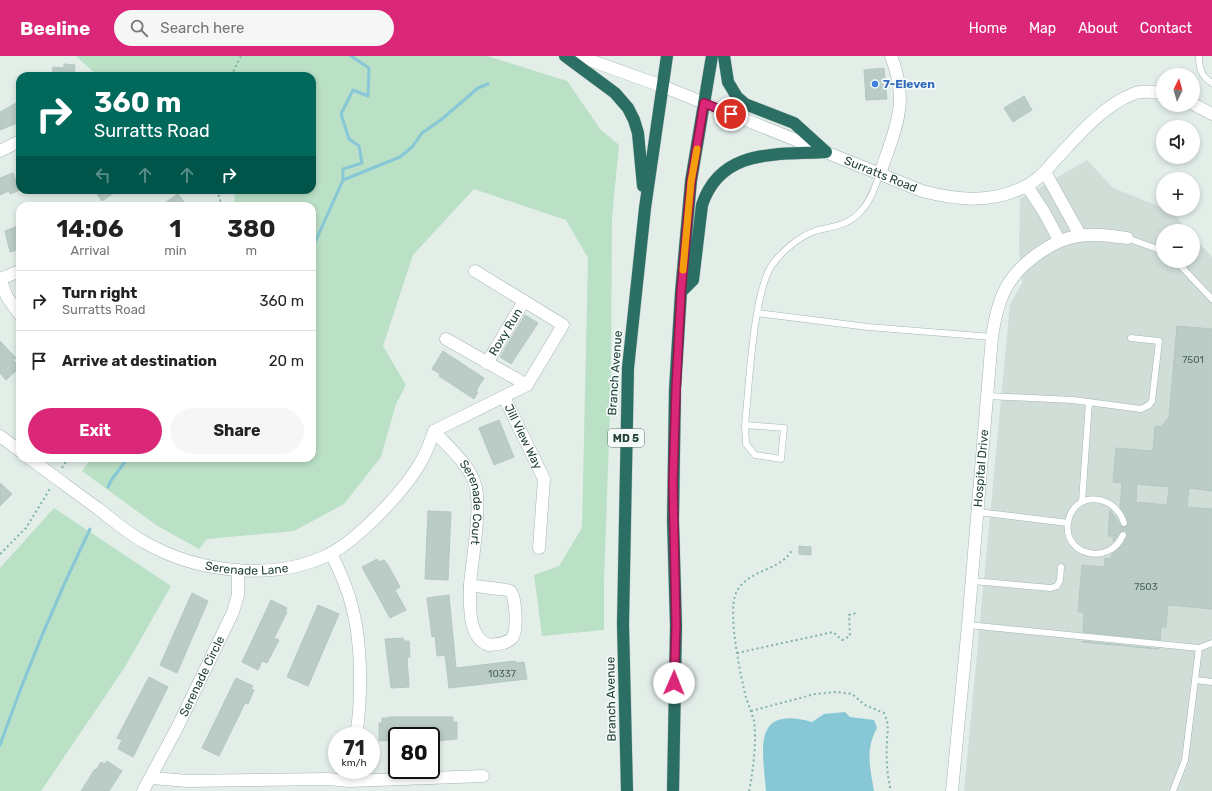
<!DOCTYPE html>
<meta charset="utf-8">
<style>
:root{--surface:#fff;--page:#f6f6f6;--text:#222;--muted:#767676;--line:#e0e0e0;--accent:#db2777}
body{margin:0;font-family:Rubik,sans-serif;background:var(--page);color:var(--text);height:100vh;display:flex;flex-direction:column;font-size:15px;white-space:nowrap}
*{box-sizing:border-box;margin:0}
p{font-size:13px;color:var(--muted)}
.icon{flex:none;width:22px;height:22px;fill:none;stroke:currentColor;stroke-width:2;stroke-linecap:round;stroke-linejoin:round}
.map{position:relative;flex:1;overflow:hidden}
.drawer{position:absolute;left:16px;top:146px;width:300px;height:260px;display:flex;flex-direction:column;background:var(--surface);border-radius:12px;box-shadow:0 2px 6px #0003}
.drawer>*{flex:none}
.top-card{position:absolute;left:16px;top:16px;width:300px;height:122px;border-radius:12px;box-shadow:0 2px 6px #0003;background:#00695c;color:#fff;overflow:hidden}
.needle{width:26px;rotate:5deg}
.tools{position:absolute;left:1156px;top:12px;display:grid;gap:8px}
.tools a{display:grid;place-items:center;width:44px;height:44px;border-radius:50%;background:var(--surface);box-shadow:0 2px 6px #0003;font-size:20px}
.speed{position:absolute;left:328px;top:671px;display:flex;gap:8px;font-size:20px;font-weight:700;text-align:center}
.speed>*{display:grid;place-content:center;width:52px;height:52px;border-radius:50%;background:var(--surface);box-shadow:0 2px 6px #0003;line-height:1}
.speed small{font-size:10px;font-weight:400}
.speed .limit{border:2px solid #111;border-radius:6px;background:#fff;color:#111}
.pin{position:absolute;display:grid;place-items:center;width:34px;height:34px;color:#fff;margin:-17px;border:2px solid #fff;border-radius:50%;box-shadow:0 1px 4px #0007}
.me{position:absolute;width:44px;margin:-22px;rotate:1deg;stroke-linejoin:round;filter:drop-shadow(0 0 3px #0008)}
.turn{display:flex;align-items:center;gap:14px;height:84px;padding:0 12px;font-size:18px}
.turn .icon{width:52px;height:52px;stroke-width:2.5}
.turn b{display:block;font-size:28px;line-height:34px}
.lanes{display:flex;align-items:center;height:38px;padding:0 12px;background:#0003;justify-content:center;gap:20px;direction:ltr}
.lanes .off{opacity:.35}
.eta{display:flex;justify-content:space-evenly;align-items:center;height:68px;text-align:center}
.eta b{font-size:24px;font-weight:700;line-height:28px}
.primary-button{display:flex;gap:8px;margin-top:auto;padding:8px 12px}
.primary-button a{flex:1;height:46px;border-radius:24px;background:var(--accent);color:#fff;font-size:16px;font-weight:700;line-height:46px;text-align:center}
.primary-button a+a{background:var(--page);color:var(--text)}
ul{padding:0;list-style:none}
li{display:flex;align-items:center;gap:12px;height:60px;padding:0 12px;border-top:1px solid var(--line)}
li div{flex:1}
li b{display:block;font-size:15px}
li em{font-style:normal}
header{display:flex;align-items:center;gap:24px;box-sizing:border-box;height:56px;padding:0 20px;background:var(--accent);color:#fff}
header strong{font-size:19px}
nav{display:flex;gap:22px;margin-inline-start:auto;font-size:14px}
.search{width:280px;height:36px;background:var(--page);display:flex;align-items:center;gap:10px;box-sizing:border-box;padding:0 14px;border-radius:22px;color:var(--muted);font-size:15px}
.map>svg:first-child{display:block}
</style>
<header>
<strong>Beeline</strong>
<div class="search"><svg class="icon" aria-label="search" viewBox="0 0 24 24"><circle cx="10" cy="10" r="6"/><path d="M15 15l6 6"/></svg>Search here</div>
<nav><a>Home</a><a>Map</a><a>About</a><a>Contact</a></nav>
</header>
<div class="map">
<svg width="1212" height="735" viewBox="0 0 1212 735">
<rect width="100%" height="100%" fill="#e3eee9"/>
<path fill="#d1ded8" d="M1087,104L1113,132L1171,155L1189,175H1163V205H1193V180L1212,201V735H964L1010,248L1022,227L1019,192L1020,143Z"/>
<path fill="#bae0c6" d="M76,0H487L567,25L601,74L619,89L612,162L611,326L604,527V574L542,580L534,519L559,510L582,472L588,202L566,164L474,133L413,199L383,290L406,329L396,348L381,401L344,448L294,475L207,483L199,493L156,469L82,415L91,402H312V150H234L235,134H312V20H98Z
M54,452L171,530L125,611L41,735H0V512Z"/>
<path fill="#87c7d6" d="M845,656L850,661L874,664L877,672C865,694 870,711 874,735H766C763,695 751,649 812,666L824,658Z"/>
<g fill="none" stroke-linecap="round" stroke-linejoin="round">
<path stroke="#87c7d6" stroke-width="3" d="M343,124V113L362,107L359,90L349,83L341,58L353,34L368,40L369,12L351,0
M312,193L343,124L400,101L412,91L422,77L442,63L478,32L488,28
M108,431L112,423L128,402
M0,689C26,615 56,543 90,473"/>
</g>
<path fill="#baccc5" stroke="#b4c8c0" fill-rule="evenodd" d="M64,8L75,9L74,20H52L53,11L64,12Z
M884,12L887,43L866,44L864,14Z
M1024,40L1032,54L1013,66L1004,52Z
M20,45V66L0,74V56Z
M13,117L20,134L10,138L9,135L0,139V122Z
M94,134H118L102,145Z
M178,138L187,150H160Z
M20,169V193L10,196L5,175Z
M525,259L538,267L511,308L500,301Z
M1177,270L1212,273V435L1189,432L1187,451L1212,453V553L1168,549L1166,571H1161L1160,584L1083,576L1084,556H1078L1082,509L1104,511L1105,502L1111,503L1112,498L1120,491L1127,480L1126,475H1121L1113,486V480H1108L1110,454L1121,470L1126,471L1128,468L1120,451L1122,427L1113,426L1116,392L1153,395L1155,370L1161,371L1169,361ZM1137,428L1169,431L1167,449L1136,446Z
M0,285L16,302L13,304L20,311L6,324L0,317Z
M443,295L484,322L476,335L478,336L474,343L439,320L440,318L432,313Z
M499,364L514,401L494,409L479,372Z
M0,427L12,438L0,450Z
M428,455L451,456L448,524L425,523Z
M799,490L811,491V499L799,498Z
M377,503L379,506L384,504L388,509L400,531L395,534L406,554L390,562L362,511Z
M192,537L208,545L177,617L160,609Z
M449,539L456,612L515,605L516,607L524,606L527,623L449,632L445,599L437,600L435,580L432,581L427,542Z
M271,544L287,552L285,555L287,556L274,582L279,584L267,607L262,605L258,614L242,606Z
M318,549L339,558L308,630L287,621Z
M403,582L404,585H409L410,601H407L409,631L391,632L385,583Z
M1082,585L1159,593L1082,586Z
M149,621L168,631L133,701L118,693L122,684L117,682Z
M236,622L253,630L251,633L254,634L248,648L245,647L219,700L202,692Z
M388,661H453V666H457V683L437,685V683H431V680H397V684L379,685V667H382V662H388Z
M107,705L122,715L109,735H81L95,713L96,714L101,706L105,708Z"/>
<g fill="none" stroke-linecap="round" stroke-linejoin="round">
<defs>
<path id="lane" d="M1199,0C1199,12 1201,20 1212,27
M1127,182L1163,195
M1176,205L1212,243
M757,257L868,271L992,281
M987,340L1073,344L1141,353L1149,349L1152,345L1159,285L1131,282
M745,369L784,372L781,403L755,399L746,388L745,369C749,332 753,237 772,209C781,196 800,180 815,175C833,170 848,170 861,155C871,145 875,130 880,118
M1082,446L1089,346
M978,456L1068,467
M1123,479C1110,510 1063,500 1068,467C1073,434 1115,437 1124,467
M972,525L1051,532L1057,530L1060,524L1061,511
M968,569L1199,592L1212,587
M1196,624L1212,626
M1173,735L1185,704L1199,592"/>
<g id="street">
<path d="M0,95L20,85"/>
<path d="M1045,116L1080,179"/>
<path d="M880,118C895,72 910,48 891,0"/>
<path d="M1027,130L1044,156L1059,184"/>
<path d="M0,223L7,241L20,259"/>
<path d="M0,223L20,215"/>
<path d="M446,283L527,329"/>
<path id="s1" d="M487,307L524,245"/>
<path id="s2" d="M504,341L544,423L539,492"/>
<path d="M434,375L527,329L563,269L475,215"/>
<path id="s3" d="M434,375C448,391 469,408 475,428C482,449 472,505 470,529"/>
<path d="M0,380L20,395"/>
<path id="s4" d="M29,402C53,419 76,437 100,454C114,465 128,477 144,486C196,516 272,526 328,499C359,483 408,432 424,400C428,392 431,384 434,375"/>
<path d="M331,497C339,514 348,532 352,551C362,587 362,644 356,680"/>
<path d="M470,529C477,531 507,533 510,535C516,539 518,576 512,582C507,588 496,588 489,589C467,582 470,547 470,529Z"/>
<path d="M152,722L188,725L328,723L349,725L483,720"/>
<path id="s5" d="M143,735L177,672L233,556L238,539V514"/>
<path id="s6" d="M952,735L968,569L992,281C998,241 1007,218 1042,195C1054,187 1064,182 1078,180C1094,177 1112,180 1127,182"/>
</g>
<g id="secondary">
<path id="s7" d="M578,0L662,30L922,135C957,144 992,148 1026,130C1037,125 1047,114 1055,104C1077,81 1102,50 1133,38C1142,34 1154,36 1163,37"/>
<path d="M1193,48L1212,58"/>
</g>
<path id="highway" d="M565,0L615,37L628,52L634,64L638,77L643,130
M724,0L728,26L737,41L745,48L794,67L826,96
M681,236L693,224L702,149C721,92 776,99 826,96
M627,735L623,568L628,312L645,152L667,0
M673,735L676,570L673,464L675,333L681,236L691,125L712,0"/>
</defs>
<use href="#lane" stroke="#a5b6b1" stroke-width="7"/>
<use href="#street" stroke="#a5b6b1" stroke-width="13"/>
<use href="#secondary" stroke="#a0bab2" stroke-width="13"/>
<use href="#highway" stroke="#c1cac8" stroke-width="13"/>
<path stroke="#81b3a5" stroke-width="2" stroke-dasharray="2 3" stroke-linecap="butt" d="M231,20L241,0
M217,134L222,150
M62,412L68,402
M0,498L26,472L51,431
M737,597L833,576L842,584L850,580L849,559L856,557
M751,655L815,638L837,636L852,638L865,649L884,657C890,670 887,674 887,687C886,703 887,719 891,735
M749,735C753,717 757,683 754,665C752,658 749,650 746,642C741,621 727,557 736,537C747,513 781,515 792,494"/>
<use href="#lane" stroke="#fff" stroke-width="6"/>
<use href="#street" stroke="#fff" stroke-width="12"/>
<use href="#secondary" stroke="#fff" stroke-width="12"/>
<use href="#highway" stroke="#2b6e63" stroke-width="12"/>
</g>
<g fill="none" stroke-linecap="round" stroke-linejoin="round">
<defs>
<path id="route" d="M674,627L676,570L673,426L676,333L681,236L691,126L704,47L731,58"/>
</defs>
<use href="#route" stroke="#8e194d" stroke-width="10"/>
<use href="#route" stroke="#db2777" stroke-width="7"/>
<path stroke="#f59e0b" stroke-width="7" d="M683,214L691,126L697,93"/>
</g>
<circle fill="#3f7fe0" stroke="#f3faf7" stroke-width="1.5" cx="875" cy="28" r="4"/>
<g text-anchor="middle" stroke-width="3.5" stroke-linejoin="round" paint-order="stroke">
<g font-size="10" fill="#47635c">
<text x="1193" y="307">7501</text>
<text x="1146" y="534">7503</text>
<text x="502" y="621">10337</text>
</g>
<rect fill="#f3faf7" stroke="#607872" stroke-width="1" x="608" y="373" width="36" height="18" rx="3"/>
<g font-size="11" font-weight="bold" fill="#214039">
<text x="626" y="386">MD 5</text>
</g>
<g font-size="12" font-weight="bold" fill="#366cbe" stroke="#f3faf7" text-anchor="start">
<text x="883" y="32">7-Eleven</text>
</g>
<g font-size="12" fill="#214039" stroke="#f3faf7">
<text dy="4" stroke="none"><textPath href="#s7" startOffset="325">Surratts Road</textPath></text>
<text dy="4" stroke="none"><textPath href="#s1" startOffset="36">Roxy Run</textPath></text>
<text transform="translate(615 317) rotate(-86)" y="4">Branch Avenue</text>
<text dy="4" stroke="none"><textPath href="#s2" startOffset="44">Jill View Way</textPath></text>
<text dy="4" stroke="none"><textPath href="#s6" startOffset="324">Hospital Drive</textPath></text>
<text dy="4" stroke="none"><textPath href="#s3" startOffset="85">Serenade Court</textPath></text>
<text dy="4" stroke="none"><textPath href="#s4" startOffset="250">Serenade Lane</textPath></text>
<text dy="4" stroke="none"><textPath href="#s5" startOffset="129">Serenade Circle</textPath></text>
<text transform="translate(611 643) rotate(-91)" y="4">Branch Avenue</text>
</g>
</g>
</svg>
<div class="tools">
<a><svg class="needle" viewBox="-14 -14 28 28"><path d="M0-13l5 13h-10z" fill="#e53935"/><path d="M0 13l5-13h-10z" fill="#767676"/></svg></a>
<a><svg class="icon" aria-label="sound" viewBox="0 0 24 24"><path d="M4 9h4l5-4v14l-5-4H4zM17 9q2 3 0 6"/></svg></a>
<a>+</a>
<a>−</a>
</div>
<div class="speed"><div>71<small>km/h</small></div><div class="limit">80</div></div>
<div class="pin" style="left:731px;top:58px;background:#d93025"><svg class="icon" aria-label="arrive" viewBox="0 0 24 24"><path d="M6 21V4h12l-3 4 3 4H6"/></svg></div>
<svg class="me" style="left:674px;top:627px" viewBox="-20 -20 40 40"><circle r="19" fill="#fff"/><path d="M0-13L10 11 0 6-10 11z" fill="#db2777"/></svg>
<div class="top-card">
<div class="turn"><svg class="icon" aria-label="right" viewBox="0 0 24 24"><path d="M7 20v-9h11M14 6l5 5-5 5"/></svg><div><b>360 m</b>Surratts Road</div></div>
<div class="lanes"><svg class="icon off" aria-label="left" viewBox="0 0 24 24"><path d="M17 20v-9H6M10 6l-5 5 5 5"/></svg><svg class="icon off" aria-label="ahead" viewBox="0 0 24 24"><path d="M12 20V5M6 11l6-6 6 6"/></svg><svg class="icon off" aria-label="ahead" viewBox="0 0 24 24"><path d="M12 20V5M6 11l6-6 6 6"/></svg><svg class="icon" aria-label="right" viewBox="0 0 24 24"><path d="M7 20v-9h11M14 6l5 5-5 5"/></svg></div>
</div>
<section class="drawer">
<div class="eta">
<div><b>14:06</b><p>Arrival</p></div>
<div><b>1</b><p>min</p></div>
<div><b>380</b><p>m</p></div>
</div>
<ul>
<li><svg class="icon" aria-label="right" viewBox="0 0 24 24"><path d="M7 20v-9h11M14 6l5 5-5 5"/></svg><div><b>Turn right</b><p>Surratts Road</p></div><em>360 m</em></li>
<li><svg class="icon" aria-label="arrive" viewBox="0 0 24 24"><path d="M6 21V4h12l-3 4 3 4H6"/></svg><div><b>Arrive at destination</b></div><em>20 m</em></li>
</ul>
<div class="primary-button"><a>Exit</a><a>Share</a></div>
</section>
</div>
